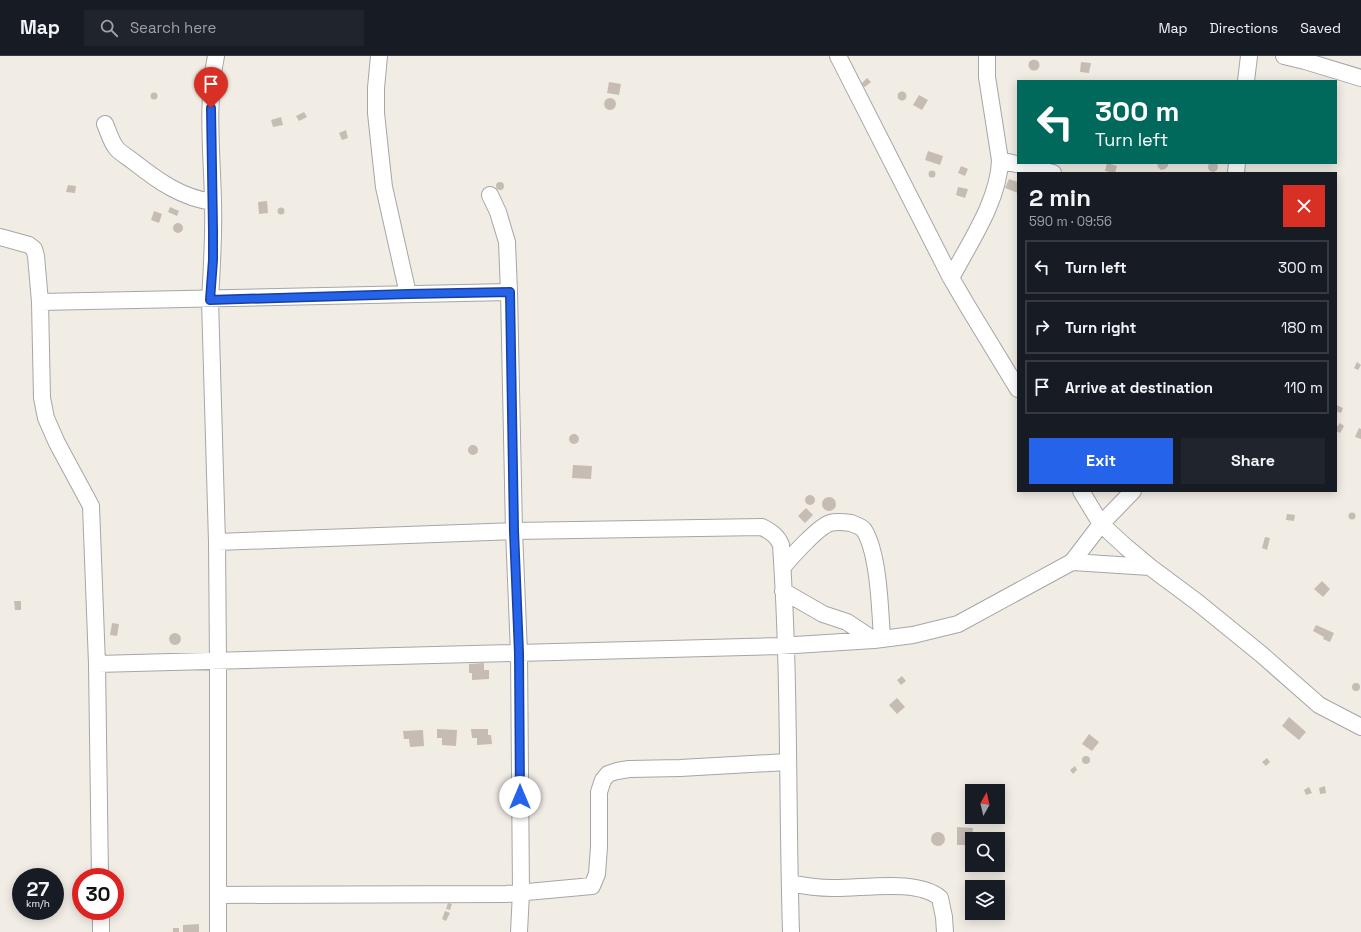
<!DOCTYPE html>
<meta charset="utf-8">
<style>
:root{--surface:#171b24;--page:#20242c;--text:#f1f3f6;--muted:#9ea1a6;--line:#363941;--accent:#2563eb}
body{margin:0;font-family:"Space Grotesk",sans-serif;background:var(--page);color:var(--text);height:100vh;display:flex;flex-direction:column;font-size:15px;white-space:nowrap}
*{box-sizing:border-box;margin:0}
p{font-size:13px;color:var(--muted)}
.icon{flex:none;width:22px;height:22px;fill:none;stroke:currentColor;stroke-width:2;stroke-linecap:round;stroke-linejoin:round}
.map{position:relative;flex:1;overflow:hidden}
.sheet{position:absolute;left:1017px;top:116px;width:320px;height:320px;display:flex;flex-direction:column;background:var(--surface);border-radius:0px;box-shadow:0 2px 10px #0003}
.sheet>*{flex:none}
.guide{position:absolute;left:1017px;top:24px;width:320px;height:84px;border-radius:0px;box-shadow:0 2px 10px #0003;background:#00695c;color:#fff;overflow:hidden}
.needle{width:26px;rotate:8deg}
.buttons{position:absolute;left:965px;top:728px;display:grid;gap:8px}
.buttons a{display:grid;place-items:center;width:40px;height:40px;border-radius:0px;background:var(--surface);box-shadow:0 2px 10px #0003;font-size:20px}
.speed{position:absolute;left:12px;top:812px;display:flex;gap:8px;font-size:20px;font-weight:700;text-align:center}
.speed>*{display:grid;place-content:center;width:52px;height:52px;border-radius:50%;background:var(--surface);box-shadow:0 2px 10px #0003;line-height:1}
.speed small{font-size:10px;font-weight:400}
.speed .limit{border:6px solid #d22;background:#fff;color:#111}
.pin{position:absolute;display:grid;place-items:center;width:34px;height:34px;color:#fff;margin:-41px -17px;border-radius:50% 50% 50% 0;rotate:-45deg;box-shadow:0 0 4px #0007}
.pin .icon{rotate:45deg}
.me{position:absolute;width:44px;margin:-22px;rotate:0deg;stroke-linejoin:round;filter:drop-shadow(0 0 3px #0008)}
.turn{display:flex;align-items:center;gap:14px;height:84px;padding:0 12px;font-size:18px}
.turn .icon{width:52px;height:52px;stroke-width:2.5}
.turn b{display:block;font-size:28px;line-height:34px}
.round{display:grid;place-items:center;flex:none;width:42px;height:42px;border-radius:0px;background:var(--page)}
.headline{display:flex;align-items:center;justify-content:space-between;height:68px;padding:0 12px}
h1{font-size:24px;font-weight:700;line-height:30px}
.cta{display:flex;gap:8px;margin-top:auto;padding:8px 12px}
.cta a{flex:1;height:46px;border-radius:0px;background:var(--accent);color:#fff;font-size:16px;font-weight:700;line-height:46px;text-align:center}
.cta a+a{background:var(--page);color:var(--text)}
ul{padding:0;list-style:none}
li{display:flex;align-items:center;gap:12px;height:54px;margin:0 8px 6px;padding:0 4px;border:2px solid var(--line);border-radius:0px}
li div{flex:1}
li b{display:block;font-size:15px}
li em{font-style:normal}
header{display:flex;align-items:center;gap:24px;box-sizing:border-box;height:56px;padding:0 20px;background:var(--surface);border-bottom:1px solid var(--line)}
header strong{font-size:19px}
nav{display:flex;gap:22px;margin-inline-start:auto;font-size:14px}
.search{width:280px;height:36px;background:var(--page);display:flex;align-items:center;gap:10px;box-sizing:border-box;padding:0 14px;border-radius:0px;color:var(--muted);font-size:15px}
.map>svg:first-child{display:block}
</style>
<header>
<strong>Map</strong>
<div class="search"><svg class="icon" aria-label="search" viewBox="0 0 24 24"><circle cx="10" cy="10" r="6"/><path d="M15 15l6 6"/></svg>Search here</div>
<nav><a>Map</a><a>Directions</a><a>Saved</a></nav>
</header>
<div class="map">
<svg width="1361" height="876" viewBox="0 0 1361 876">
<rect width="100%" height="100%" fill="#f1ede5"/>
<path fill="#c6bcb4" d="M1028.5 9a5.5 5.5 0 1 1 11 0a5.5 5.5 0 1 1-11 0Z
M1081,6L1091,7L1089,17L1080,16Z
M867,22L871,26L865,31L861,28Z
M609,26L621,28L619,39L607,37Z
M897.5 40a4.5 4.5 0 1 1 9 0a4.5 4.5 0 1 1-9 0Z
M150.5 40a3.5 3.5 0 1 1 7 0a3.5 3.5 0 1 1-7 0Z
M919,39L928,44L922,54L913,49Z
M604 48a6 6 0 1 1 12 0a6 6 0 1 1-12 0Z
M304,56L307,61L299,65L296,60Z
M281,61L283,69L273,71L271,64Z
M346,74L348,82L342,84L339,77Z
M928,95L943,100L940,109L925,104Z
M1208 111a5 5 0 1 1 10 0a5 5 0 1 1-10 0Z
M1107,107L1117,110L1115,117L1105,115Z
M1157,107H1168V110L1165,113L1161,114L1158,111Z
M961,110L968,113L965,120L958,117Z
M928.5 118a3.5 3.5 0 1 1 7 0a3.5 3.5 0 1 1-7 0Z
M1009,123L1018,126V137L1005,132Z
M496 130a4 4 0 1 1 8 0a4 4 0 1 1-8 0Z
M68,129L76,130L75,137L66,136Z
M958,131L968,133L965,142L956,139Z
M267,145L268,157L259,158L258,146Z
M170,151L179,155L177,160L168,156Z
M277.5 155a3.5 3.5 0 1 1 7 0a3.5 3.5 0 1 1-7 0Z
M154,155L162,158L159,167L151,164Z
M173 172a5 5 0 1 1 10 0a5 5 0 1 1-10 0Z
M1357,306L1361,309L1358,314L1354,312Z
M1336,349L1343,352L1341,357L1336,355Z
M1340,367L1344,370L1340,377L1336,375V372Z
M1359,372L1361,373V383L1355,381Z
M569 383a5 5 0 1 1 10 0a5 5 0 1 1-10 0Z
M468 394a5 5 0 1 1 10 0a5 5 0 1 1-10 0Z
M573,409L592,410L591,423L572,422Z
M805 444a5 5 0 1 1 10 0a5 5 0 1 1-10 0Z
M822 448a7 7 0 1 1 14 0a7 7 0 1 1-14 0Z
M806,452L813,459L805,467L798,460Z
M1348.5 460a3.5 3.5 0 1 1 7 0a3.5 3.5 0 1 1-7 0Z
M1287,458L1295,459L1294,465L1286,464Z
M1265,481L1270,482L1267,494L1262,492Z
M1322,525L1330,533L1323,541L1314,533Z
M14,545H21V554H15Z
M112,567L119,568L117,580L110,579Z
M1316,569L1334,577L1330,586L1323,583L1324,581L1313,575Z
M169 583a6 6 0 1 1 12 0a6 6 0 1 1-12 0Z
M484,607V614H489V623L472,624V617H469V608Z
M902,620L906,625L901,629L897,624Z
M1352 631a4 4 0 1 1 8 0a4 4 0 1 1-8 0Z
M897,642L905,651L897,658L889,649Z
M1289,661L1306,676L1299,684L1282,670Z
M437,673L457,674L456,690L442,689V682H437Z
M471,673H488V679H491L492,688L477,689V682H472Z
M423,674L424,690L410,691L409,683H404L403,675Z
M1089,678L1099,686L1092,695L1082,688Z
M1082 704a4 4 0 1 1 8 0a4 4 0 1 1-8 0Z
M1267,702L1270,706L1266,710L1262,706Z
M1075,710L1077,714L1073,718L1070,714Z
M1325,730L1326,737L1320,738L1319,732Z
M1309,731L1312,737L1306,739L1304,734Z
M957,771L973,772L972,786H966V789H957Z
M931 783a7 7 0 1 1 14 0a7 7 0 1 1-14 0Z
M448,847L452,848L450,854L446,853Z
M445,855L450,857L446,865L442,863Z
M199,868V876H183V869Z
M173,872H179V876H173Z"/>
<g fill="none" stroke-linecap="round" stroke-linejoin="round">
<defs>
<path id="minor" d="M216,0C206,48 212,97 213,146C214,179 212,211 210,244L217,486L218,606V876
M379,0L376,32V57L381,104L384,131L408,238
M838,0L951,222L968,251L1018,333
M1284,0L1305,5L1361,22
M1246,25L1249,0
M105,68C109,77 111,86 117,93C122,98 129,102 134,106C158,125 182,142 213,146
M1000,104L1053,117
M1236,117L1237,107
M490,139L498,156L507,186L509,236
M0,181L29,189L34,193L36,200L40,246L42,342L46,362L57,387L91,450L97,608L100,821
M951,222C970,186 999,144 1000,104L987,21V0
M40,246C197,244 353,238 509,236L514,475L519,597L521,837L519,876
M1081,435L1101,468L1126,491L1150,511L1197,546L1261,598L1319,649L1361,671
M217,486L514,475L762,471C771,476 777,479 781,489C790,618 787,747 791,876
M1072,506L1150,511
M783,511C791,501 818,471 830,467C837,465 844,466 851,467C855,469 861,470 864,474C879,498 880,554 882,582
M783,535L823,558L847,566L874,584
M97,608L779,590L874,584L913,579L958,568L1072,506L1101,468L1133,435
M790,827C804,830 818,832 832,832C861,833 917,822 940,842L944,861L945,876
M218,839L506,838L592,830L597,818L599,791V736L603,724L608,718L617,715L629,713L680,712L787,706
M101,855V876"/>
</defs>
<use href="#minor" stroke="#a6a6a6" stroke-width="18"/>
<use href="#minor" stroke="#fff" stroke-width="16"/>
</g>
<g fill="none" stroke-linecap="round" stroke-linejoin="round">
<defs>
<path id="route" d="M211,52L213,175V204L210,244L408,238L510,236L514,475L519,597L520,741"/>
</defs>
<use href="#route" stroke="#184099" stroke-width="10"/>
<use href="#route" stroke="#2563eb" stroke-width="7"/>
</g>
</svg>
<div class="buttons">
<a><svg class="needle" viewBox="-14 -14 28 28"><path d="M0-13l5 13h-10z" fill="#e53935"/><path d="M0 13l5-13h-10z" fill="#9ea1a6"/></svg></a>
<a><svg class="icon" aria-label="search" viewBox="0 0 24 24"><circle cx="10" cy="10" r="6"/><path d="M15 15l6 6"/></svg></a>
<a><svg class="icon" aria-label="layers" viewBox="0 0 24 24"><path d="M12 4l9 5-9 5-9-5zM3 14l9 5 9-5"/></svg></a>
</div>
<div class="speed"><div>27<small>km/h</small></div><div class="limit">30</div></div>
<div class="pin" style="left:211px;top:52px;background:#d93025"><svg class="icon" aria-label="arrive" viewBox="0 0 24 24"><path d="M6 21V4h12l-3 4 3 4H6"/></svg></div>
<svg class="me" style="left:520px;top:741px" viewBox="-20 -20 40 40"><circle r="19" fill="#fff"/><path d="M0-13L10 11 0 6-10 11z" fill="#2563eb"/></svg>
<div class="guide">
<div class="turn"><svg class="icon" aria-label="left" viewBox="0 0 24 24"><path d="M17 20v-9H6M10 6l-5 5 5 5"/></svg><div><b>300 m</b>Turn left</div></div>
</div>
<section class="sheet">
<div class="headline"><div><h1>2 min</h1><p>590 m · 09:56</p></div><a class="round" style="background:#d93025;color:#fff"><svg class="icon" aria-label="close" viewBox="0 0 24 24"><path d="M6 6l12 12M18 6L6 18"/></svg></a></div>
<ul>
<li><svg class="icon" aria-label="left" viewBox="0 0 24 24"><path d="M17 20v-9H6M10 6l-5 5 5 5"/></svg><div><b>Turn left</b></div><em>300 m</em></li>
<li><svg class="icon" aria-label="right" viewBox="0 0 24 24"><path d="M7 20v-9h11M14 6l5 5-5 5"/></svg><div><b>Turn right</b></div><em>180 m</em></li>
<li><svg class="icon" aria-label="arrive" viewBox="0 0 24 24"><path d="M6 21V4h12l-3 4 3 4H6"/></svg><div><b>Arrive at destination</b></div><em>110 m</em></li>
</ul>
<div class="cta"><a>Exit</a><a>Share</a></div>
</section>
</div>
